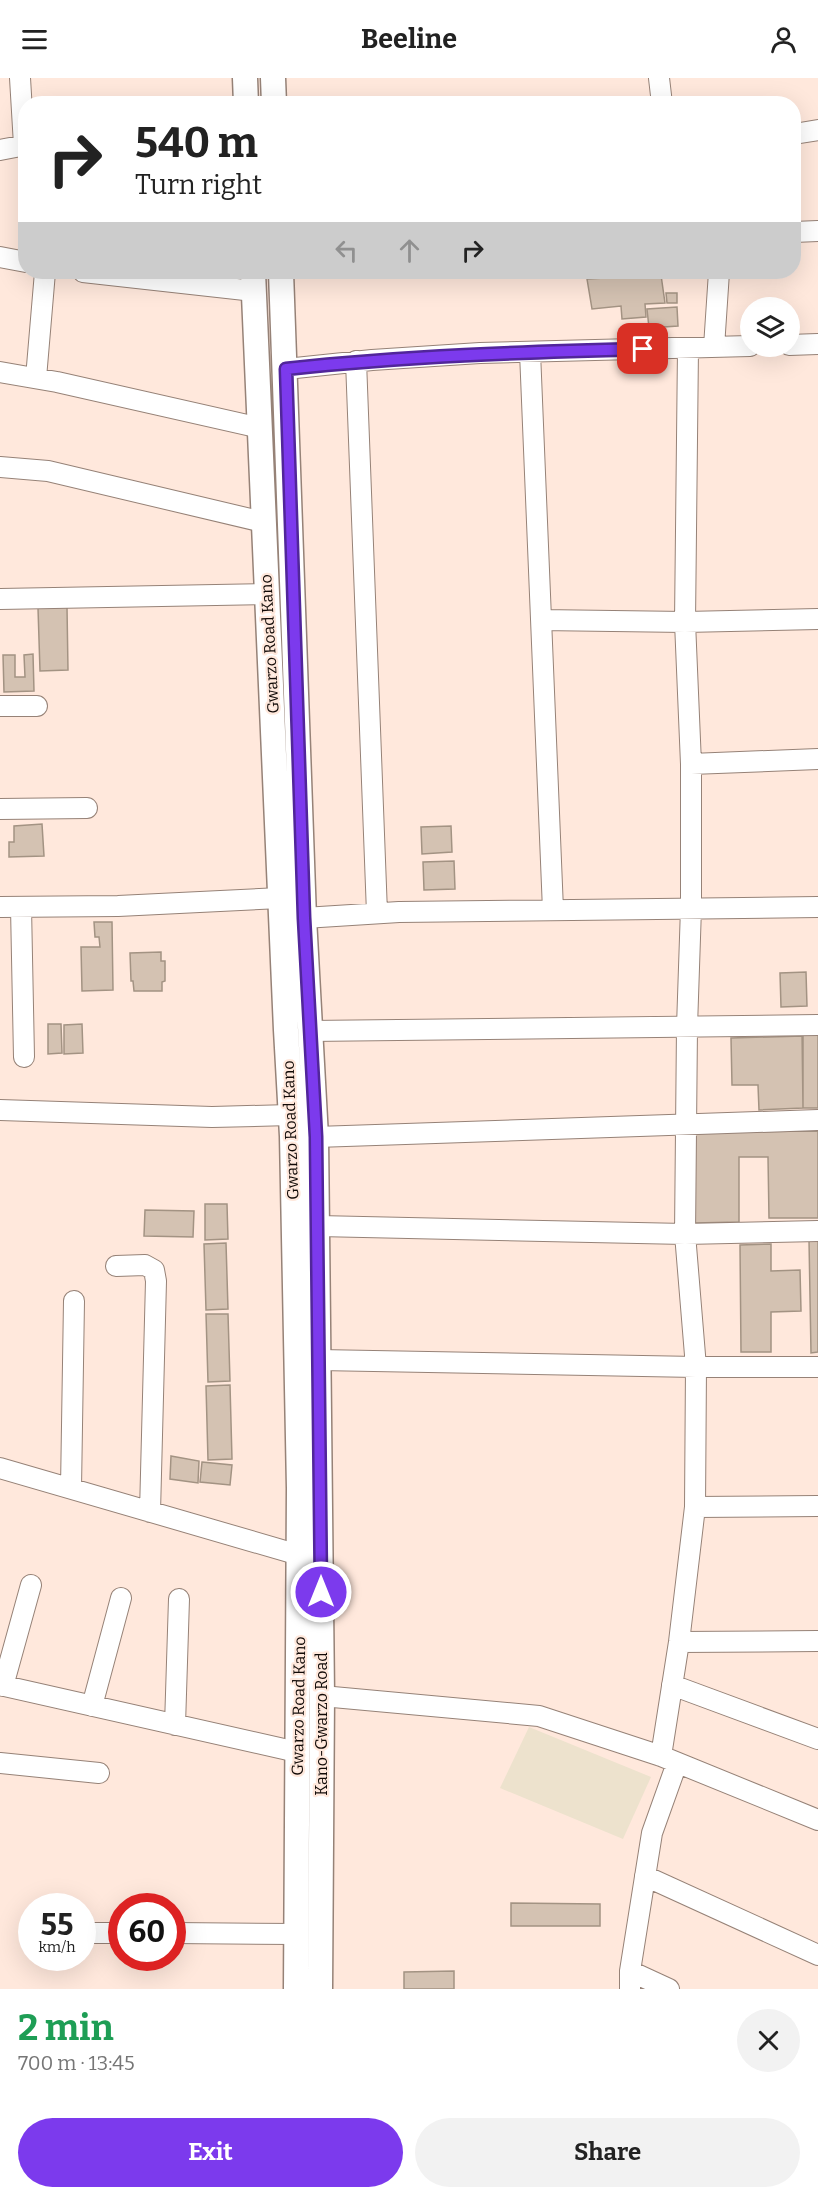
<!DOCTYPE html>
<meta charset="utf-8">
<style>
:root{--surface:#fff;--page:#f2f2f2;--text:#222;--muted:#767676;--accent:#7c3aed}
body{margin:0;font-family:Bitter,serif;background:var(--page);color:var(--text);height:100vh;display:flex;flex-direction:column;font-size:22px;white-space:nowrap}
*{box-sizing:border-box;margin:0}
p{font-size:20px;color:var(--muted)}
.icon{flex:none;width:33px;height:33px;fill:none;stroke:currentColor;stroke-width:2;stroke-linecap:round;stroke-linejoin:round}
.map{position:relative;height:1911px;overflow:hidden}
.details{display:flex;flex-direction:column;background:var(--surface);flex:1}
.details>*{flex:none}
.banner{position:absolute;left:18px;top:18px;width:783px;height:183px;border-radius:24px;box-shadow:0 6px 24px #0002;background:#fff;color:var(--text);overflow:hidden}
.controls{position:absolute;left:740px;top:219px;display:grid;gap:12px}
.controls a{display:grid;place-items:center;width:60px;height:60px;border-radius:50%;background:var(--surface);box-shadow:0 6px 24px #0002;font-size:30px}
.speed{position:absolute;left:18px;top:1815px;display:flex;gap:12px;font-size:30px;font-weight:700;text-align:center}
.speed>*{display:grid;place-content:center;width:78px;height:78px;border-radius:50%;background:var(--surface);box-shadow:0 6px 24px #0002;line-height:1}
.speed small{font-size:15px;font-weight:400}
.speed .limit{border:9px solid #d22;background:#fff;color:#111}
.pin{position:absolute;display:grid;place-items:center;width:51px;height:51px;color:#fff;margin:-26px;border-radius:12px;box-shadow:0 3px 9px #0006}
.me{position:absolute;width:66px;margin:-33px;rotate:0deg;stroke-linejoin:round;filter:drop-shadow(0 0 4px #0008)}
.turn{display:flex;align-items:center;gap:21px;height:126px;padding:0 18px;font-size:27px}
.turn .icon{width:78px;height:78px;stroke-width:2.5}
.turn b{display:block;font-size:42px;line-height:51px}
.lanes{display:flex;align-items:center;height:57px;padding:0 18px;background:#0003;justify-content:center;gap:30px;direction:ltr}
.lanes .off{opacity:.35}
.round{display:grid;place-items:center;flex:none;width:63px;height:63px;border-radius:32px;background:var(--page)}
.overview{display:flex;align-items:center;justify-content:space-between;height:102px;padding:0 18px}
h1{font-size:36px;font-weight:700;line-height:45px;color:#1e9e55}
.action{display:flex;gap:12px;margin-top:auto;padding:12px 18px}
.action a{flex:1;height:69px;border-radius:36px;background:var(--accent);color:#fff;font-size:24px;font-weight:700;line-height:69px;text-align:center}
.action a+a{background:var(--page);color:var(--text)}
header{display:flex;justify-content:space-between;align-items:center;height:78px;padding:0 18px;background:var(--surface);font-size:27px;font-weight:700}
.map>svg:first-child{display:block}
</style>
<header><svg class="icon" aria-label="menu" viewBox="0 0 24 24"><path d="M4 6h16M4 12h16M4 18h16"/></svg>Beeline<svg class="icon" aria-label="person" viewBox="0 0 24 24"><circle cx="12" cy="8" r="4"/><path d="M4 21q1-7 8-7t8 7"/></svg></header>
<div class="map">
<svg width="818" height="1911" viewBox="0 0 818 1911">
<rect width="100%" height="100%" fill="#ffe8dc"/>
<path fill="#ede2cd" d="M529,1649L651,1699L623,1761L500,1710Z"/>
<path fill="#d4c2b2" stroke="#a39383" stroke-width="1.5" d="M661,197L665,225L645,226L646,239L622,241L621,228L592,231L587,201Z
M666,215H677V225H667Z
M677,229L678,248L649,250L647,231Z
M67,529L68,592L40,593L38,530Z
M33,576L34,613L4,614L3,577H15V599H25L24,577Z
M42,746L44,778L9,779V764H14V748Z
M451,748L452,774L422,776L421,749Z
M454,783L455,811L424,812L423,784Z
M94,844H112L113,912L82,913L81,869H100L99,859H95Z
M161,874V883H165V903L162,904V913H134L133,903H131L130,875Z
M806,894L807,928L781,929L780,895Z
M48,946H61L62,975L48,976Z
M82,946L83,975L64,976V947Z
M802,953H818V1030H803Z
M803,958V1030L759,1032L758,1007H732L731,960Z
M818,1053V1140H769L768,1079H739V1144L694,1145L693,1054Z
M205,1126H227L228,1161L205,1162Z
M145,1132L194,1133L193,1159L144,1158Z
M809,1162H818V1274L811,1275Z
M226,1165L228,1231L206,1232L204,1166Z
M771,1166V1193L800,1192L801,1233L771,1234V1274H741L740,1167Z
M206,1236H228L230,1303L208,1304Z
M230,1307L232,1381L208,1382L206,1308Z
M171,1378L199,1383L198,1405L170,1401Z
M202,1384L232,1387L230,1407L200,1404Z
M511,1825L600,1826V1848H511Z
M454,1893V1911H404V1894Z"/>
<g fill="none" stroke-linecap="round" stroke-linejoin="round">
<defs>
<path id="minor" d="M20,0L24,67
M659,0L662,26
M794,56L818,52
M0,72L26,67
M794,154L818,153
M0,179L26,184
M83,194L254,213
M789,267L818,266
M714,269L719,194
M530,274L553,832
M356,283L377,835
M286,291L372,282L480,275L750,268
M0,294L57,304L260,350
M36,300L45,194
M0,389L48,393L263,444
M0,521L267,516
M541,542L685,544L818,541
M0,628H37
M691,686L818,681
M0,731L87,730
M0,829L118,828L280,820
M21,829L24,979
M304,840L399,834L818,829
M309,953L818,947
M0,1032L212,1039L290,1037
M316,1059L818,1042
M318,1148L685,1156L818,1153
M116,1188L145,1187L154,1192L156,1203L150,1434
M319,1282L696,1289H818
M0,1390L299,1477
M71,1410L74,1223
M695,1429L818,1428
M679,1564L818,1563
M0,1607L297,1674
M672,1607L818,1661
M3,1608L31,1507
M322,1618L539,1638L661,1678L818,1742
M92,1628L121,1520
M175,1647L179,1521
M661,1678L679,1564L695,1429L696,1289L685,1156L687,949L691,830V686L685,544L688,270
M0,1685L99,1695
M645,1798L818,1877
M92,1855H122
M172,1855L297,1856
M630,1893L669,1911
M630,1911V1893L652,1755L677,1685"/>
<path id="major" d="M245,0L246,26
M273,0L274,26
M253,194L286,952L292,1058L299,1410L296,1911
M281,194L304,840L316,1059L322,1618L320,1911"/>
</defs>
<use href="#minor" stroke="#968277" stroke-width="22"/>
<use href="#major" stroke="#968277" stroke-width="27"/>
<use href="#minor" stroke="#fff" stroke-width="20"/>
<use href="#major" stroke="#fff" stroke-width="24"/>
</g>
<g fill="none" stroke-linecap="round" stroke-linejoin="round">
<defs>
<path id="route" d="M321,1514L316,1059L304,840L286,291C405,278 523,274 643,271"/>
</defs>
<use href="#route" stroke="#51269a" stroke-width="15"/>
<use href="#route" stroke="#7c3aed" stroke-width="10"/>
</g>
<g text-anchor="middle" stroke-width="4.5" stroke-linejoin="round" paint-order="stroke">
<g font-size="16" fill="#100906" stroke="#ffe8dc">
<text transform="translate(269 566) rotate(-93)" y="6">Gwarzo Road Kano</text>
<text transform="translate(290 1052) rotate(-92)" y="6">Gwarzo Road Kano</text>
<text transform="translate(298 1628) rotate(-89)" y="6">Gwarzo Road Kano</text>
<text transform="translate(321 1646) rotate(-90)" y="6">Kano-Gwarzo Road</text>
</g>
</g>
</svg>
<div class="controls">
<a><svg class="icon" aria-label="layers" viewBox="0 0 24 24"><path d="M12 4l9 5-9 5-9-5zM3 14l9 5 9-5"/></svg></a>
</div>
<div class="speed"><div>55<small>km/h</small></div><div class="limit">60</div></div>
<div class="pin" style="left:643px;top:271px;background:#d93025"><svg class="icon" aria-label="arrive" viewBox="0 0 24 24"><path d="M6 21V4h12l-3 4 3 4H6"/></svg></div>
<svg class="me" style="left:321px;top:1514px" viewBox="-20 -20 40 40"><circle r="17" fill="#7c3aed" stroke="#fff" stroke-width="3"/><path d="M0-11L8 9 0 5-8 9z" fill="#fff"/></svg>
<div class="banner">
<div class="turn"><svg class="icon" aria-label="right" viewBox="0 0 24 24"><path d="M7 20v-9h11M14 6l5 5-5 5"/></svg><div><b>540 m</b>Turn right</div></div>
<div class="lanes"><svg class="icon off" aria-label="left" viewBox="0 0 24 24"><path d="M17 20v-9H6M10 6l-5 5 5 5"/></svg><svg class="icon off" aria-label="ahead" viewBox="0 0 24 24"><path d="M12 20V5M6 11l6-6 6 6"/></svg><svg class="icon" aria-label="right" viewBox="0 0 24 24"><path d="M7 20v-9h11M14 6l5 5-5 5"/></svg></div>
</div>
</div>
<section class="details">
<div class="overview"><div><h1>2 min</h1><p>700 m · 13:45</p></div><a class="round"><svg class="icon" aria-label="close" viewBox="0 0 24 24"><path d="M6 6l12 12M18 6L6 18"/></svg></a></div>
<div class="action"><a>Exit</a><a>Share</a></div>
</section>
